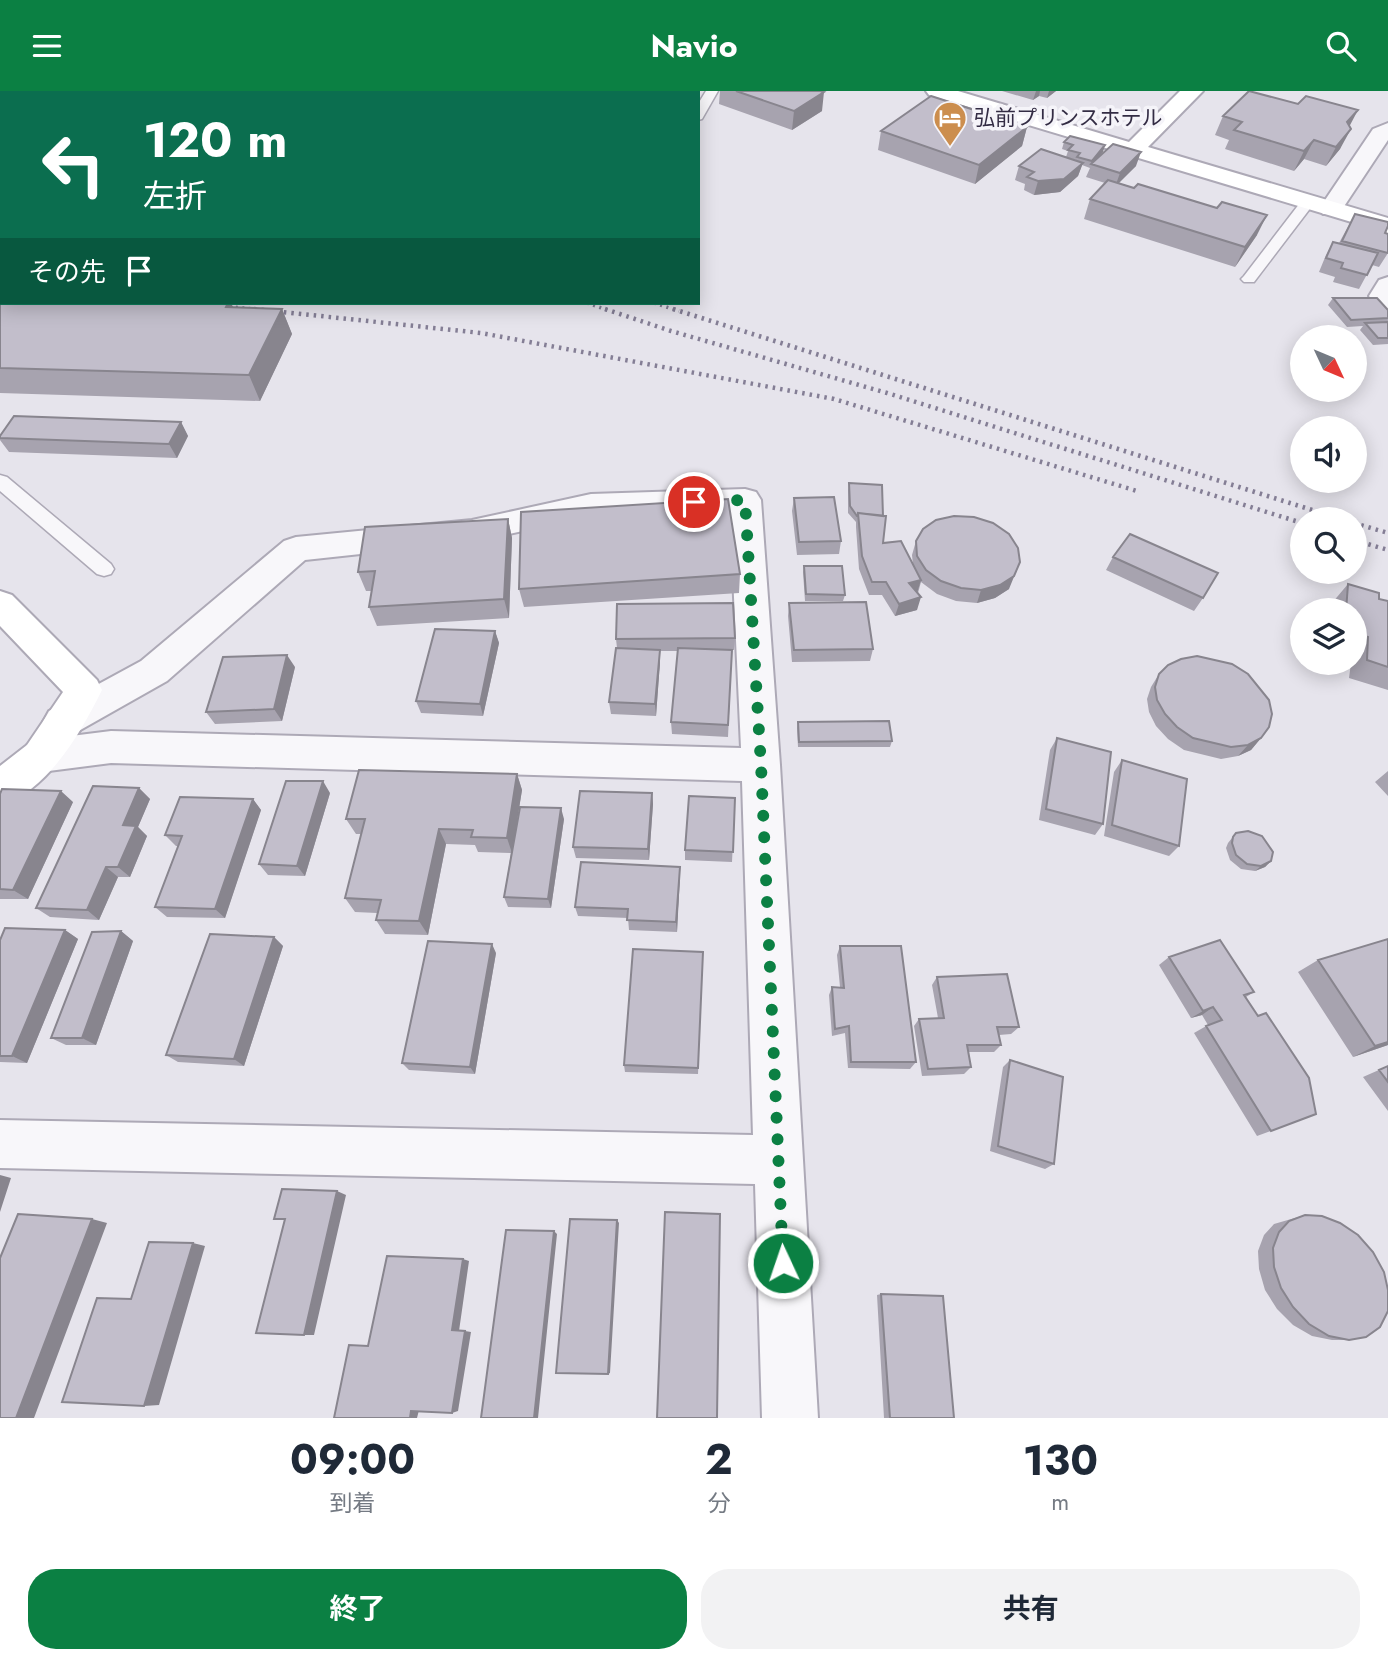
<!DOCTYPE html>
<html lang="ja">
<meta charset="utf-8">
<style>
:root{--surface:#fff;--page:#f2f2f3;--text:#1f2937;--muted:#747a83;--accent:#0b8043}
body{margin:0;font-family:Jost,"Noto Sans JP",sans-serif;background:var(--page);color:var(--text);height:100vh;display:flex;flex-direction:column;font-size:26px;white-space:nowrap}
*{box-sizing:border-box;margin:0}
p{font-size:23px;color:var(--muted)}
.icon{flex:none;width:38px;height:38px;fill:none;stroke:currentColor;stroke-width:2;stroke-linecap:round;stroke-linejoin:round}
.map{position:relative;height:1327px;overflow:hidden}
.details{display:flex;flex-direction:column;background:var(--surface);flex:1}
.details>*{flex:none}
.guide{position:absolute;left:0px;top:0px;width:700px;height:214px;box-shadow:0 4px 18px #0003;background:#0b6e4f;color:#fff;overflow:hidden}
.needle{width:46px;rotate:134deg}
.buttons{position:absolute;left:1290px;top:234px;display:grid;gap:14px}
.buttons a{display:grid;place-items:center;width:77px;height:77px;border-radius:50%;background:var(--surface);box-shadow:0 4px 18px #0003;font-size:35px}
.pin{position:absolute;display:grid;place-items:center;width:60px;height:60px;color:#fff;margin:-30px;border:4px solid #fff;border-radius:50%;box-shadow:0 2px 7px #0007}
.me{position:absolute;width:77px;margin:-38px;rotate:357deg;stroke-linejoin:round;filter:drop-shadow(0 0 5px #0008)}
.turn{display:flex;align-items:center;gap:24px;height:147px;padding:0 28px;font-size:32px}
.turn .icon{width:91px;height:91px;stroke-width:2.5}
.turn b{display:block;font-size:49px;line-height:60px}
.then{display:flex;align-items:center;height:66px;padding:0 28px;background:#0003;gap:14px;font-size:26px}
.eta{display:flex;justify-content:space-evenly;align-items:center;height:119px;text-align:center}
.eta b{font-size:42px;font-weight:700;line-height:49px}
.action{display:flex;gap:14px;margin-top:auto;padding:14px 28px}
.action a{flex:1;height:80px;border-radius:28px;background:var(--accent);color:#fff;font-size:28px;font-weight:700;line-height:80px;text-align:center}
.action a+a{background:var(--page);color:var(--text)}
header{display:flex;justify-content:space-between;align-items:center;height:91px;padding:0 28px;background:var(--accent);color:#fff;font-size:32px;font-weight:700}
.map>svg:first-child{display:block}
</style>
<header><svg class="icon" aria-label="menu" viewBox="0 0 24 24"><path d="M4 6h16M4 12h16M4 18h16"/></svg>Navio<svg class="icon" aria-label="search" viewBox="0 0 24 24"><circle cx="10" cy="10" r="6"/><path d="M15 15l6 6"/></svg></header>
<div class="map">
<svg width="1388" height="1327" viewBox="0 0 1388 1327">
<rect width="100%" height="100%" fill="#e6e4ec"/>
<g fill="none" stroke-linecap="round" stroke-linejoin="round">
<defs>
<path id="lane" d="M706,0H718L702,28L698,29V13Z
M1308,107L1315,111L1254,191H1244L1241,188L1244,185L1303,108Z
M0,384L7,386L111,473L114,478L111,483L104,485L97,483L0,400Z"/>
<path id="street" d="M1388,32V49L1339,123H1323L1319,118L1373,38Z
M1388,186V221L1379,219L1369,205L1379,189Z
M745,398L756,401L761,409L780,674L818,1327H762L755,1093L0,1077V1029L753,1044L742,690L111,672L41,681L27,676L22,665L27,654L61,646L49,642L43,631L49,620L141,570L284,450L296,446L472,429L591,403ZM730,420L741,657L111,640L63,646L75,642L167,590L305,469L472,451L591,425Z"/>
<path id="secondary" d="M926,0H958L1129,51L1180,0H1203L1148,56L1388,127V142L929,4Z
M0,500L12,504L97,589L102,599C80,643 49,698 0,715V675L27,654L63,601L0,535Z"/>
</defs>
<use href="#lane" stroke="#ada9b6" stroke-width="3"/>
<use href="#street" stroke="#ada9b6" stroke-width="4"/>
<use href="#secondary" stroke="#ada9b6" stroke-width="4"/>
<use href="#lane" fill="#f8f7fa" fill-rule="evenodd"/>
<use href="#street" fill="#f8f7fa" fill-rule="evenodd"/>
<use href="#secondary" fill="#fff" fill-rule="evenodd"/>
<path stroke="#847e95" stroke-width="3.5" stroke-dasharray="2 4.5" stroke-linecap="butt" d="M197,212L271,220
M587,212L610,220
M654,212L679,220"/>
<path stroke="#847e95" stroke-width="4.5" stroke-dasharray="2.5 5" stroke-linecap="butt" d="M254,218L481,242L834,308L1137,400
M605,218L671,240L887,302L1302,432
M673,218L1344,429
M1354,432L1388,442
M1354,449L1388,459"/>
</g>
<path fill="#a7a3af" d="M57,0H84L80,2H62Z
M433,0H673L672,2H434Z
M720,0H821L822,20L792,39L719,13Z
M1002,0H1056L1047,7L1039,5L1033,9Z
M1223,25L1349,35L1340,58L1326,75L1304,68L1294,80L1225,58L1229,49L1215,44Z
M1027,36L1022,55L975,93L878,59L881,40Z
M1064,51L1103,61L1100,65L1136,75L1118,92L1257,144L1235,176L1084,128L1090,108L1105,92L1086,86L1090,77L1082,74L1078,85L1060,101L1034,104L1024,99L1025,93L1015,89L1019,75L1076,69L1066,66L1068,60L1062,58Z
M1355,123L1385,142L1388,162L1379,176L1372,174L1359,198L1333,191L1335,186L1319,181L1326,164L1333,151L1339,152Z
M0,195L2,212H231L233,216L282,218L292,243L260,310L0,302Z
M1333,207L1388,219V253L1373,254L1360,239L1363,235L1347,236L1328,214Z
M181,331L188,345L177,367L9,361L0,349V345Z
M849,392L883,452L913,474L912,464L916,450L1009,498L995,507L977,512L956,510L937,503L921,491L918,502L917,519L895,525L882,504H869L859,478L856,436V431L848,422V399Z
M794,407L841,450L839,463L797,464L792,420Z
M508,428L512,447L509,527L377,535L369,516L372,500H366L358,481Z
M1113,466L1203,507L1194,520L1106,479Z
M804,475L845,504L843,510H805L803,481Z
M740,483L739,502L524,516L519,498Z
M1348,493L1379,508L1388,510V599L1349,587L1351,572H1354V520H1331L1332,512Z
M789,512L873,558L870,570L792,571L788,525Z
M495,540L499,552L483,625L421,622L416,610Z
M735,547L734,559H732L728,646L672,643L671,631L678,560H660V571L656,625L611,623L609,611L617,557L616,548Z
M295,576L282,630L215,633L206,621Z
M1159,583L1261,647L1251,659L1238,665L1221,668L1184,659L1168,648L1156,635L1149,621L1147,608L1151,596Z
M798,631L892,650L890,656H798L797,637Z
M1057,647L1103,733L1095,744L1039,729L1050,659Z
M1122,669L1179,755L1169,765L1104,745L1114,681Z
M1388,680V705L1375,691Z
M517,683L522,699L517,729L564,728L551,817L508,816L504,806L511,762L478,761L475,754L446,753L428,844L385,843L376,829L377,822L355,821L345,807L361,743H356L346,728Z
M139,697L150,708L138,736L147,745L130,786H118L99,829L50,826L36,817Z
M330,702L305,785L268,784L259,773Z
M652,702L653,713L649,769L576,767L573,756Z
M0,703L73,711L28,808H0Z
M735,707L732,771L685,769V759Z
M253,708L261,719L225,827L167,826L155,816L178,755H176L165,744Z
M1236,742L1271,770L1265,776L1255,780L1241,778L1230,769L1226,757L1228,752Z
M680,776L677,841L629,839L628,827L578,825L575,816Z
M65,839L78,848L27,972L0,971V849Z
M121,840L133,850L96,954H66L51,947Z
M274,846L283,855L244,975L178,971L166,964Z
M840,855L916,971L910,978L848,977L845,942L832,945L829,904L832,896H840L837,864Z
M703,861L698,983L625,981L624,974Z
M496,862L475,983L409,979L402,972Z
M1169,866L1254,901L1246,906L1316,1023L1257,1045L1194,942L1208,934L1202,924L1191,927L1159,874Z
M1318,869L1388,954L1353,966L1298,881Z
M937,886L1019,936L1011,943L999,944L1001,954L994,961H968L971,976L964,983L922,985L914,935L919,928L938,927L932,894Z
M1010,969L1054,1073L1045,1078L990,1060L1003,976Z
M1388,975V1020L1363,986Z
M1305,1124L1349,1249H1332L1312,1245L1293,1234L1277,1218L1265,1199L1259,1178L1258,1160L1264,1144L1274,1133Z
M881,1203L954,1327H884L877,1204Z"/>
<path fill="#88858e" d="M71,0H84L80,2H72Z
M660,0H673L672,2H658Z
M1036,0H1040L1039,5L1033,9Z
M1049,0H1056L1047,7Z
M824,1L822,20L792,39L794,20Z
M1358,19L1348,38L1347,31Z
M1027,36L1022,55L975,93L979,74Z
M1351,38L1340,58L1326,75L1336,56Z
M1314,49L1304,68L1294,80L1304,60Z
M1105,54L1103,61L1092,73H1091L1092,70Z
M1141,61L1136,75L1115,96L1120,82Z
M1083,72L1078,85L1060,101L1034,104L1038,90Z
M1267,124L1257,144L1235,176L1245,156Z
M228,212H231L241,234L226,216Z
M282,218L292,243L260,310L249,284Z
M181,331L188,345L177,367L169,353Z
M508,428L512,447L509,527L504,508Z
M1020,471L1009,498L995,507L977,512L981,499Z
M921,489L917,502L909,492Z
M921,506L917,519L895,525L899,513Z
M495,540L499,552L483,625L480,613Z
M660,559V571L656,625L655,613Z
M287,564L295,576L282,630L274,618Z
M1261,647L1251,659L1238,665L1248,654Z
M517,683L522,699L512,762L507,747Z
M323,690L330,702L305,785L297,775Z
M139,697L150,708L138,736L147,745L130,786L118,776L123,734Z
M61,700L73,711L28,808L13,799Z
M652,702L653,713L649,769L648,758Z
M253,708L261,719L225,827L215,818Z
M561,717L564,728L551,817L548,808Z
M439,738L446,753L428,844L419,830Z
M1271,770L1265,776L1255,780L1261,775Z
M106,776L118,786L99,829L87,819Z
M680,776V786L677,841L676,831Z
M65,839L78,848L27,972L12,965Z
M121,840L133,850L96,954L82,947Z
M274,846L283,855L244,975L234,968Z
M492,853L496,862L475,983L470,976Z
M1213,916L1202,924L1191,927L1203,920Z
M1388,951V954L1353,966L1375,955Z
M0,1084L11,1087L0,1121Z
M337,1100L346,1104L314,1244H304Z
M92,1128L107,1132L34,1327H16Z
M617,1129L619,1132L610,1282L608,1283Z
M554,1140L557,1143L538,1327H534Z
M193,1152L205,1155L159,1314L144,1315Z
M463,1168L469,1170L459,1240L452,1239Z
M465,1240L471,1241L458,1320L452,1322Z
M419,1319L417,1327H410L411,1320Z"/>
<path fill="#c2becb" stroke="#88858e" stroke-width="2" d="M438,0H472L469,2H444Z
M475,0H512L518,2H472Z
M556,0H661L658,2H561Z
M736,0H820L824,1L794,20Z
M1249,0L1298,13L1306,5L1358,19L1347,31L1351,38L1336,56L1314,49L1304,60L1234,39L1242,31L1223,25Z
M931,5L1027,36L979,74L881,40Z
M1070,45L1105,54L1092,70L1077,66L1080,62L1068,59L1073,54L1064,51Z
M1113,53L1141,61L1120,82L1091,73Z
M1041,58L1083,72L1064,88L1038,90L1027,86L1034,81L1019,75Z
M1108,89L1134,97L1138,93L1217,117L1222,111L1267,124L1245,156L1090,108Z
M1355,123L1388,131V135L1385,142L1388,143V162L1342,150Z
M1333,151L1378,162L1367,184L1341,177L1343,172L1326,167Z
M0,195H2V212H228L226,216L282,218L249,284L0,277Z
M1333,207H1377L1388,219V227L1351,229Z
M1388,231V247H1378L1365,232Z
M14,325L181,331L169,353L0,347V345Z
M849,392L882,394L883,425L858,422V425H857L850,415Z
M834,406L841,450L799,451L794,407Z
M728,408L740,483L519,498L521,421Z
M858,422L886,425L883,452L901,450L921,489L909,492L921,506L899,513L886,491H872L862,465Z
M954,425L974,426L993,432L1009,443L1018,457L1020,471L1014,485L1000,494L981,499L961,497L941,490L926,479L917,465L916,450L923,438L936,429Z
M508,428L504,508L369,516L375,480L358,481L365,436Z
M1130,443L1218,482L1203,507L1113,466Z
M804,475H842L845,504L806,503Z
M1348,493L1379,502V508L1388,510V576L1367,569L1368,546L1354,542V520H1346Z
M866,511L873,558L794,559L789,512Z
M733,512L735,547L616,548L617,513Z
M435,538L495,540L480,613L416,610Z
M616,557L660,559L655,613L609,611Z
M678,557L732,559L728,634L671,631Z
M287,564L274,618L206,621L223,566Z
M1197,565L1232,573L1248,583L1269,609L1272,623L1269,636L1261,647L1248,654L1231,656L1193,647L1177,636L1165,623L1157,609L1155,596L1159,583L1168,574L1181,568Z
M889,630L892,650L799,651L798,631Z
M1057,647L1111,661L1103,733L1046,718Z
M1122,669L1187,688L1179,755L1112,734Z
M359,679L517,683L507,747L471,746L473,739L439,738L419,830L376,829L381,809L345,807L365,728H346Z
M286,690H323L297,775L259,773Z
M93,695L139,697L123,734L136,735L118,776H106L87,819L36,817Z
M2,698L61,700L13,799L0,798V703Z
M580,700L652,702L648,758L573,756Z
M689,705L735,707L733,761L685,759Z
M180,706L253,708L215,818L155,816L182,745L165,744Z
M520,716L561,717L548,808L504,806Z
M1248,740L1262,745L1273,761L1271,770L1261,775L1247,773L1236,764L1232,752L1233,746L1236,742Z
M581,771L680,776L676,831L627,829L628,818L575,816Z
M5,837L65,839L12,965H0V849Z
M121,840L82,947H51L92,841Z
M210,843L274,846L234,968L166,964Z
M1388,848V951L1375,955L1318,869Z
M1220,849L1254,901L1244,904L1258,925L1266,922L1309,987L1316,1023L1271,1040L1206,935L1222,929L1213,916L1203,920L1169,866Z
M428,850L492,853L470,976L402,972Z
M840,855H901L916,971H851L849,935L835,938L832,896L844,897Z
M633,858L703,861L698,977L624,974Z
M1007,883L1019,936H997L1001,954H967L971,976L928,978L919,928L944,927L937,886Z
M1010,969L1063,986L1054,1073L998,1055Z
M1388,975V991L1379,979Z
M282,1098L337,1100L304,1244L256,1242L285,1128H274Z
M665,1121L720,1123L717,1327H657Z
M18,1123L92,1128L16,1327H0V1167Z
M1305,1124L1322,1125L1340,1132L1358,1144L1373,1161L1384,1181L1388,1199V1220L1380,1236L1366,1246L1349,1249L1329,1245L1309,1233L1293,1216L1281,1197L1274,1176L1273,1157L1279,1141L1289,1130Z
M570,1128L617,1129L608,1283L556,1282Z
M506,1139L554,1140L534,1327H481Z
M149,1151L193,1152L144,1315L62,1311L97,1207L131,1208Z
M387,1165L463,1168L452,1239L465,1240L452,1322L411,1320L410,1327H334L349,1254L368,1255Z
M881,1203L943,1205L954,1327H890Z"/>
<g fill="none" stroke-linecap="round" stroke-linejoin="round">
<path stroke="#0b8043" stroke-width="12" stroke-dasharray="0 21.6" d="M694,411L745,409L761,674L783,1172"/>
</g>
<defs>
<symbol id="hotel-pin" viewBox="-11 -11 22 30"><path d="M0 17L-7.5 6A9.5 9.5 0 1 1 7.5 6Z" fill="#cc8e4e" stroke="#f5f4f9"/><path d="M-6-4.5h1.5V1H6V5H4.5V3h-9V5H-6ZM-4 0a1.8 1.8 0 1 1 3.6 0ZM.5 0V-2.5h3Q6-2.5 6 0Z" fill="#fff"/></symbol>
</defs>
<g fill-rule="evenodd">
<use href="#hotel-pin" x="931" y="8" width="38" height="52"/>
</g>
<g text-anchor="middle" stroke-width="7" stroke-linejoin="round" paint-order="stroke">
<g font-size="21" fill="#332c44" stroke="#f5f4f9" text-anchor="start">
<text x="974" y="34">弘前プリンスホテル</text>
</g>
</g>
</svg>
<div class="buttons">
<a><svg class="needle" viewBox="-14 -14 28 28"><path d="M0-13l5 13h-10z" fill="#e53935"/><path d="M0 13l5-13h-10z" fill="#747a83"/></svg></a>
<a><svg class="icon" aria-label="sound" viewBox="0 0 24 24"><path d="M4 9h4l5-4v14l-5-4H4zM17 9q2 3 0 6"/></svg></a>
<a><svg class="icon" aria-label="search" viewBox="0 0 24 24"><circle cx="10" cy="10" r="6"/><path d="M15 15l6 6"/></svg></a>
<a><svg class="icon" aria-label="layers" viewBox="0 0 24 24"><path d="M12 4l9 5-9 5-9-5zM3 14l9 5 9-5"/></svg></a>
</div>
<div class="pin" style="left:694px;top:411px;background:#d93025"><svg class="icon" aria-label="arrive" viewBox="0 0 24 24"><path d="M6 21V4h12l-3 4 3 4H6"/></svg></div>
<svg class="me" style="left:783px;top:1172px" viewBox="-20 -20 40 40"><circle r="17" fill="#0b8043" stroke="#fff" stroke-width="3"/><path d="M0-11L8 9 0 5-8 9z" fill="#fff"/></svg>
<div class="guide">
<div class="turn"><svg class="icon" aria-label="left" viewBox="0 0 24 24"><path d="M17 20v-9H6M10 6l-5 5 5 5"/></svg><div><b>120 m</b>左折</div></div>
<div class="then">その先<svg class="icon" aria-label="arrive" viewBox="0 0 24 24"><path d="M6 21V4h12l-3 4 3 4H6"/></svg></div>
</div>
</div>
<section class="details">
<div class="eta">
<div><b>09:00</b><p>到着</p></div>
<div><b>2</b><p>分</p></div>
<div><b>130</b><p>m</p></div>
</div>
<div class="action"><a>終了</a><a>共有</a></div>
</section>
